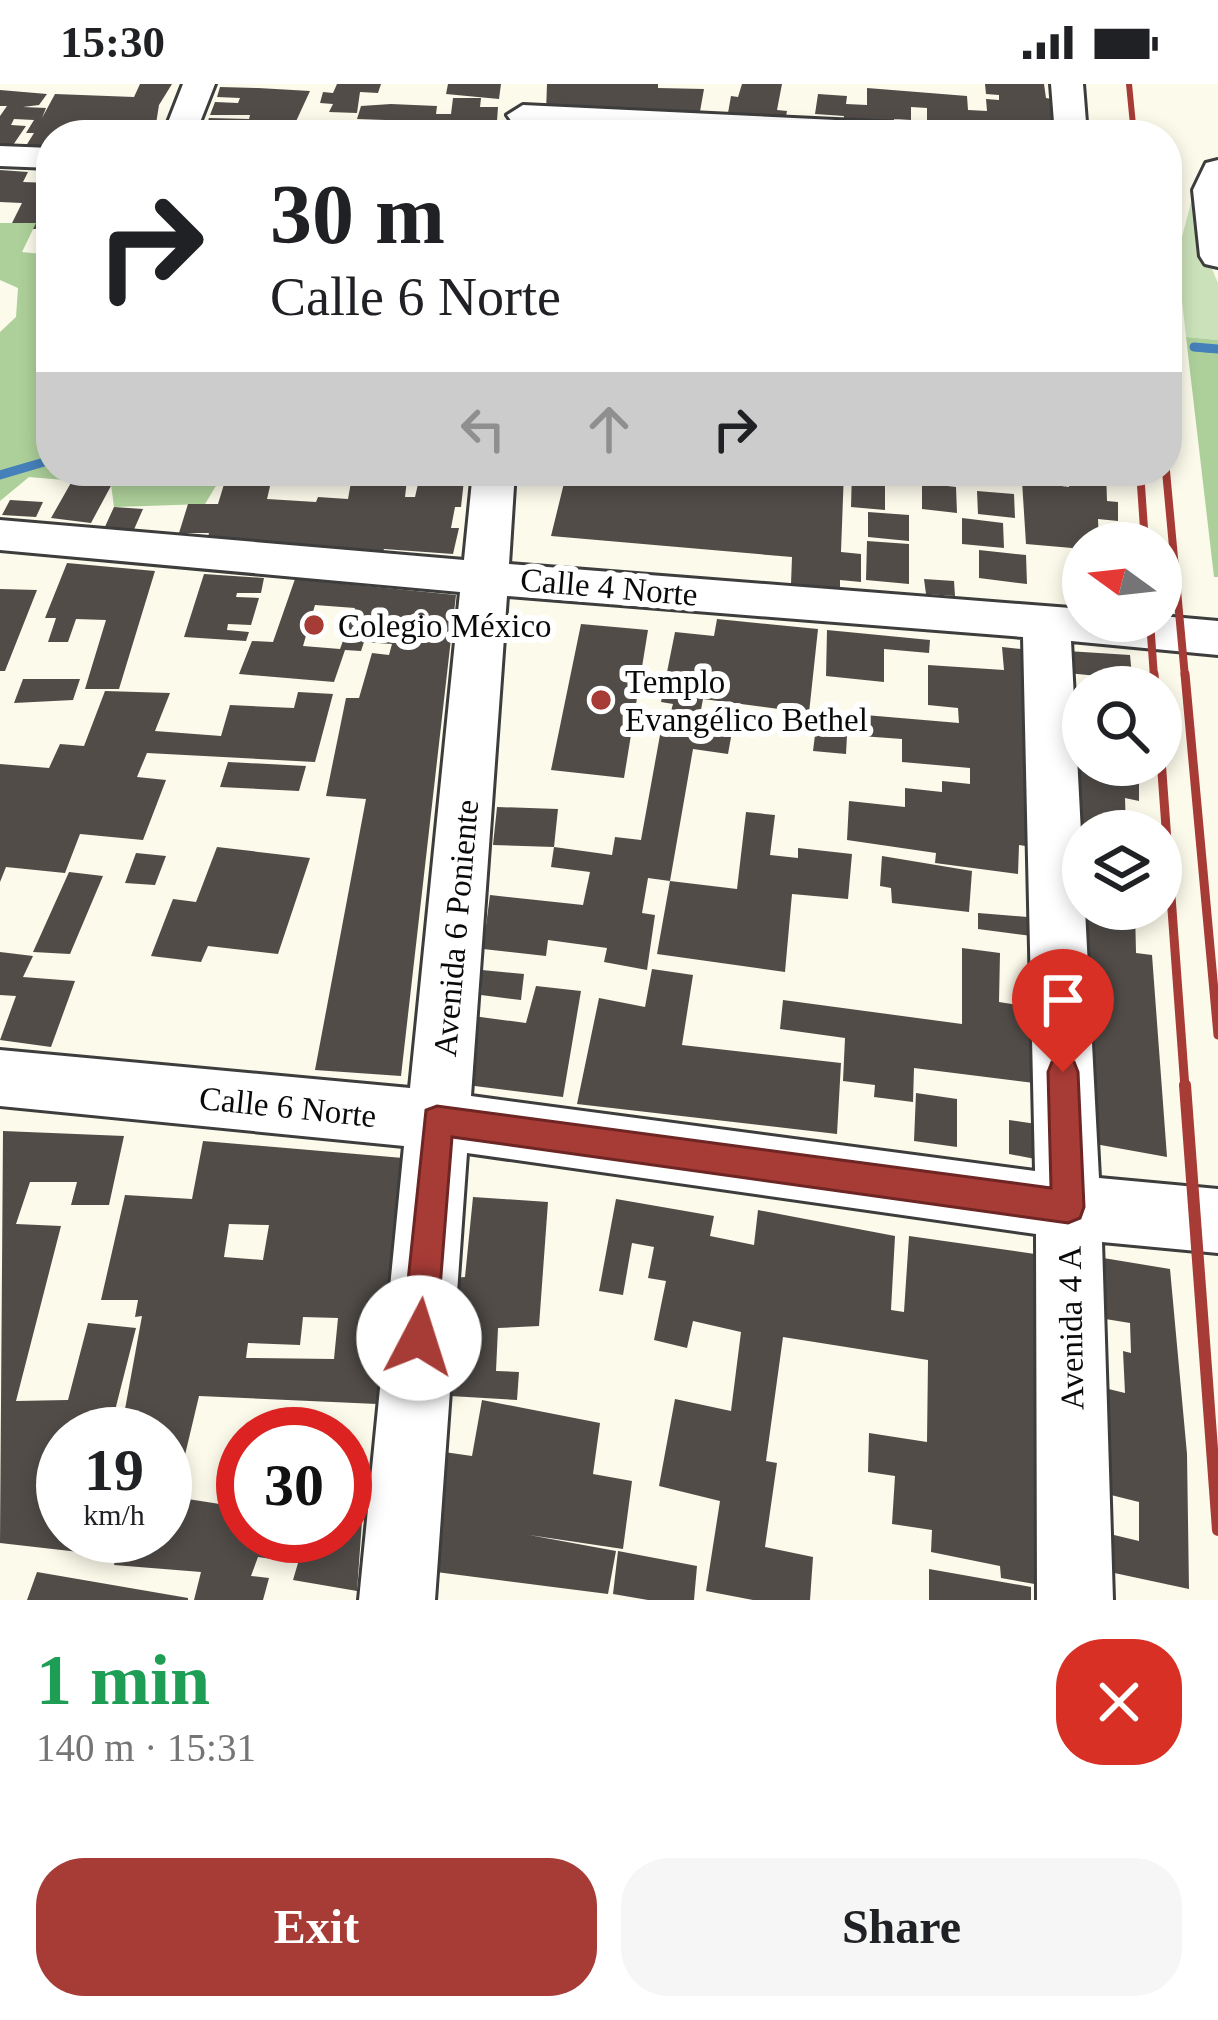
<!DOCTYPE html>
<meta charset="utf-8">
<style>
:root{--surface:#fff;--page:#f6f6f6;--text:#202124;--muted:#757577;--accent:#a73b36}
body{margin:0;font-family:"Times New Roman",serif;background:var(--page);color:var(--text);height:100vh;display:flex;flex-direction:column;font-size:45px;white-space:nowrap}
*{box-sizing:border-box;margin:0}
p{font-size:39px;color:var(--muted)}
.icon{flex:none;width:66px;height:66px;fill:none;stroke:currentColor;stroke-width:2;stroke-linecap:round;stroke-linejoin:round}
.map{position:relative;height:1516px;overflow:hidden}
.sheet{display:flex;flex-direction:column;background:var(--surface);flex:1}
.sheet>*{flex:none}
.guide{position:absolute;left:36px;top:36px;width:1146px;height:366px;border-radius:48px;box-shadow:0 6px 18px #0003;background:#fff;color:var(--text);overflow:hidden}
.needle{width:78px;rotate:285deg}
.buttons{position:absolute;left:1062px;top:438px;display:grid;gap:24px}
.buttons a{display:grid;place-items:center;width:120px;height:120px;border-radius:50%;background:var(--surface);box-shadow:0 6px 18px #0003;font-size:60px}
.speed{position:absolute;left:36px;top:1323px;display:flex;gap:24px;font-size:60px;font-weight:700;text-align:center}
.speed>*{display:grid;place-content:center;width:156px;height:156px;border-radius:50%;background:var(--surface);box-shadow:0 6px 18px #0003;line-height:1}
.speed small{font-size:30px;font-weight:400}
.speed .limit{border:18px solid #d22;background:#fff;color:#111}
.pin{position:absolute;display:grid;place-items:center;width:102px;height:102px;color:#fff;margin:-123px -51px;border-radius:50% 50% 50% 0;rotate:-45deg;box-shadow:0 0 12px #0007}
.pin .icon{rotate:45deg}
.me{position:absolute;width:132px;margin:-66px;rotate:5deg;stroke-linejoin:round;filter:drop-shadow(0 0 9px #0008)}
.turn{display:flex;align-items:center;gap:42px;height:252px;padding:0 36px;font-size:54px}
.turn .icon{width:156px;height:156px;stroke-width:2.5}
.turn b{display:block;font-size:84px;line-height:102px}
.lanes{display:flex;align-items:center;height:114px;padding:0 36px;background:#0003;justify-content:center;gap:60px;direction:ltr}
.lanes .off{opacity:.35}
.round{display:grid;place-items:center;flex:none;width:126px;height:126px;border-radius:48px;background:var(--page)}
.overview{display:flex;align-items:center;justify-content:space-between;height:204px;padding:0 36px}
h1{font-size:72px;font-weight:600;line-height:90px;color:#1e9e55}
.action{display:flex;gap:24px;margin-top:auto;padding:24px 36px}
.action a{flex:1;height:138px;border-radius:48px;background:var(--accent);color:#fff;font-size:48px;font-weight:600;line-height:138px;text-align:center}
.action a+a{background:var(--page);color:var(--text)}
.status{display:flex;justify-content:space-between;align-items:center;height:84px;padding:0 60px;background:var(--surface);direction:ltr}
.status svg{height:33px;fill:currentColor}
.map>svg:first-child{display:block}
</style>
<div class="status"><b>15:30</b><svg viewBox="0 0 49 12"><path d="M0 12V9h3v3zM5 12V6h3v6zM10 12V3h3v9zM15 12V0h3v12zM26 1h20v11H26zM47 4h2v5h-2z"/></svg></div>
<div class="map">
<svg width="1218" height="1516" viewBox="0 0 1218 1516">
<rect width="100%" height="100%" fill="#fcfaea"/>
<path fill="#cae1b9" d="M1195,103L1206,171L1218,199V256L1186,253L1177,172Z"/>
<path fill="#add09a" d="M0,139H36L22,168L51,171V387H225L205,420L114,423L111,400L29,393L0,417V248L16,233L18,204L0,196Z
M1186,253L1218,256V493H1214Z"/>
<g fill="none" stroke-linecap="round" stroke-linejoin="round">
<path stroke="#4680ba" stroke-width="8" d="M1194,263L1213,265"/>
<path stroke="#4680ba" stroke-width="9" d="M1194,263L1218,265
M0,391L51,376"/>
</g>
<path fill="#514c48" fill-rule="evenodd" d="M140,0H172L159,21L156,40H148L143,51H51V66L24,65L34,49H26L34,36L14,35L11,41L26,42L11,64H0V32L7,22H0V6L47,10L39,21L23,23L46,24L42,34L55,10L134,13Z
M337,0H381L378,9L360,8L357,29L329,28L333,20L320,19L323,8L333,9Z
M448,0H501L499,15L446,10Z
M547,0H658V4L704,5L699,33L546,28Z
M742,0H782L777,26L787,27L785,38L728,29L731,12L738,13Z
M985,0H1044L1046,14L1052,15L1055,51L927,45V24L911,23V36L894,35V44L843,40L844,32L815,30L818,10L847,12L846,20L867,21V4L967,12L968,26L987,27L986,15L999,16V11L986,10Z
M220,3L258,4L310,7L292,46L203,51L209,34L249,35L250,31H210L215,18L238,19L240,14L217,13Z
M453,14H481L480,23H498L496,51H444L445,41L383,42L385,36L357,35L361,22L391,20L437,22L436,30H451Z
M543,38L680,46L678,51H542Z
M0,86L28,88L23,98L51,99V119H46L40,131H51V145H33L36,139H12L22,119L0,118Z
M353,387H408L405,413H415L418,400H447L449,387H465L461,423H455L451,444H459L453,470L384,465L381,473L207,457L209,449H179L188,420H218L225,397L271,398L267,415L316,418L318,413L348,415Z
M567,387H844L841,468L861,470V498L840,496V504L791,500L792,473L551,452Z
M852,387H885V426L851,423Z
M1068,387H1106L1107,417L1118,418V437L1098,435L1099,459H1083V523L1076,522L1072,464L1026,460L1022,397L1069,403Z
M72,397L112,400L91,439L51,434Z
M922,399L956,403L957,429L922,425Z
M977,407L1014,410L1015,434L978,430Z
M10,416L43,418L36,433L2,431Z
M114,423L143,425L132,450L103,447Z
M868,428L909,431V457L868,453Z
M962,434L1003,439L1004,464L962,460Z
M867,457L909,460V500L866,496Z
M979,466L1026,471L1027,500L979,494Z
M67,479L155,487L119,605H85L106,536L76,535L68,558H48L56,534H45Z
M204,490L264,494L261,509H237L236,513L259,514L251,541L228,540L227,546L249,548L246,557L184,553Z
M295,495L456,511L401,992L315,986L366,715L326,712L346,614H359L372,569L389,571L392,560L364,558L361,567L345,566L334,598L239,590L252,557L273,558ZM315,521L355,524L340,565L303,562Z
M924,495L954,497L955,512L926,510Z
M0,505L37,506L5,587H0Z
M717,535L818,545L809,629L703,615L700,631L671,627L673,620L661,618L675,548L714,552Z
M581,540L648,546L624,694L551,686Z
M827,546L930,556L929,569L884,565V598L826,592Z
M1002,563L1031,566L1039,764L1019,761L1018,790L935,779L936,769L847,756L849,717L905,723V704L942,708V697L970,700V684L902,678V655L847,651L846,670L813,667L818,627L959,639L958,624L928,621V581L1004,586Z
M1067,567L1130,571L1133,603H1099L1098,592L1067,589Z
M23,595H80L73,616L14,619Z
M105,607L170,609L155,647L221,652L230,621L294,624L298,608L333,610L315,678L147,669L137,693L166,696L143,756L80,750L65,789L6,783L0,798V680L49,684L60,660L84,662Z
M701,627L735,631L728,670L693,665L670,797L648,794L642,829L655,831L647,886L604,878L607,864L548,856L546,872L483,865L490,811L583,821L590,788L551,783L554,763L612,771L615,753L641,756L662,640L697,646Z
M228,678L306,682L299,707L220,703Z
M1083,681H1131V692L1139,694V717L1125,714L1126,747H1083V775L1074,774L1067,682Z
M497,723L558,725L554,763L493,761Z
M746,728L775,731L770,771L798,774V764L852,770L848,815L792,810L785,888L657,870L670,797L737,805Z
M217,763L310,774L278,870L208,862L201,878L151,872L173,815L196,818Z
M136,769L166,772L155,801L125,799Z
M882,772L972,787L969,828L892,819L891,804L880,802Z
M69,788L103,792L70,870L33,868Z
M1083,825H1135L1136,869L1152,871L1167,1073L1095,1060V989L1081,986Z
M978,829L1039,834L1040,853L978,845Z
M962,864L1000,869L999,918L1038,924L1050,1001L914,984L913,1018L874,1013L875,1001L843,997L845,954L780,945L783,916L962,940Z
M0,868L33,872L23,893L75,897L51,963L0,956L16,912L0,911Z
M652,885L693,891L682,961L841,979L837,1050L577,1020L599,914L645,923Z
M482,886L524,890L521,916L481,911Z
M536,902L581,907L563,1013L467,1001L473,932L526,939Z
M916,1009L957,1015V1063L914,1057Z
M1009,1036L1050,1042L1051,1078L1009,1070Z
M3,1047L124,1052L109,1121H71L77,1098H30L16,1140L61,1142L16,1317L68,1316L88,1239L136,1244L109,1350H63V1452H83L79,1468L0,1459Z
M203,1057L403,1074L377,1320L199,1312L175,1413L226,1421L238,1347H243V1452H345V1435L362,1437L357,1507L293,1496L298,1479L258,1473L251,1492L269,1494L263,1516H194L201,1488L114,1481L121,1452H165V1350H144L147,1338L123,1336L142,1232L135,1233L138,1216H101L125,1111L192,1115ZM229,1140L269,1141L263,1176L224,1173ZM303,1233L338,1234L334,1275L246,1274L248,1259L300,1261Z
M473,1113L548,1118L539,1242L498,1244L496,1287L519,1288L517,1316L450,1312L454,1194L465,1193Z
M616,1115L714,1132L710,1152L754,1161L758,1126L895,1152L891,1226L904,1228L909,1152L1049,1172L1046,1502L1001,1494L1000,1482L931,1468L932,1446L892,1440L895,1392L868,1388L869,1349L927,1358L928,1276L783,1253L766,1377L777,1379L765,1463L813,1473L810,1516H753L706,1507L720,1417L659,1402L675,1315L731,1327L741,1248L693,1237L687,1264L654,1256L666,1197L648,1194L654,1163L632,1159L623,1211L599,1207Z
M1085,1171L1170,1185L1187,1370L1189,1505L1091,1484L1089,1445L1139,1457V1418L1091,1406L1088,1300L1125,1309L1123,1267L1131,1269L1130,1239L1087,1232Z
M482,1316L600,1339L593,1390L632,1397L623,1465L529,1451L616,1467L608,1510L436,1488L444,1368L472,1372Z
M618,1467L697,1482L694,1516H648L613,1510Z
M929,1485L1031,1503V1516H929Z
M37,1488L188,1514V1516H27Z"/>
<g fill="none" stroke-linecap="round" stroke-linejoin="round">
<defs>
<path id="minor" d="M183,0H215L195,51H163Z
M1051,0H1083L1087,51H1055Z
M523,21L941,41L957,51H736L512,38L507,31Z
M0,62L51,64V84L0,82Z
M1218,76V183L1205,180L1200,172L1193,106L1206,79Z
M473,387H515L509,480L1083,525V537H1161V532L1218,537V571L1071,557L1099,1094L1218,1105V1169L1102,1158L1113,1516H1037L1036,1150L467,1069L435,1516H359L404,1062L0,1022V966L410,1004L460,508L0,466V436L464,476ZM507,512L1023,553L1035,1087L471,1012Z"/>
</defs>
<use href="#minor" stroke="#3d3d3d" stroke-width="6"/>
<use href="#minor" fill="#fff" fill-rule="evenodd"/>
<path stroke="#a73b36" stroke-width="6" d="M1129,0L1134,51"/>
<path stroke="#a73b36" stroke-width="8" d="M1140,387L1145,459
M1166,387L1185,593
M1150,537L1154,593"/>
<path stroke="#a73b36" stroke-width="9" d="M1154,590L1155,603
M1185,590L1218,951
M1161,675L1185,1004"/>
<path stroke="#a73b36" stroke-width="12" d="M1185,1001L1218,1446"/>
</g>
<path fill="#a73b36" stroke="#6d2623" stroke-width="3" d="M1063,974L1074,978L1078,988L1084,1123L1080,1134L1068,1139L452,1053L436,1254L431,1267L419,1272L407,1267L402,1254L426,1026L437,1022L1051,1104L1048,988L1052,978Z"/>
<g fill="#a73b36" stroke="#fff" stroke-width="4.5">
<circle cx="314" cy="541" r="12"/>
<circle cx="601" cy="616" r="12"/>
</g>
<g text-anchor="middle" stroke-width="12" stroke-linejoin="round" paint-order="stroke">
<g font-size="33" fill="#0a0a0a" stroke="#fff">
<text transform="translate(609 502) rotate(5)" y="12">Calle 4 Norte</text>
<text transform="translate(455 844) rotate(-85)" y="12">Avenida 6 Poniente</text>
<text transform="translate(288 1022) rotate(6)" y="12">Calle 6 Norte</text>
<text transform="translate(1070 1244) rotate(-91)" y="12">Avenida 4 A</text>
</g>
<g font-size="33" fill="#0a0a0a" stroke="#fff" text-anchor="start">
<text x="338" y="553">Colegio México</text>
<text x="625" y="609">Templo<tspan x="625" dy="38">Evangélico Bethel</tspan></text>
</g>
</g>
</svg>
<div class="buttons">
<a><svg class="needle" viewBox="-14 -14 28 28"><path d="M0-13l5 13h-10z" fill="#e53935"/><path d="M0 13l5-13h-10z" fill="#757577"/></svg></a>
<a><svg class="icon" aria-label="search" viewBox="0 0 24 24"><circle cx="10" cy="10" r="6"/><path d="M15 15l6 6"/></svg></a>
<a><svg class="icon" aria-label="layers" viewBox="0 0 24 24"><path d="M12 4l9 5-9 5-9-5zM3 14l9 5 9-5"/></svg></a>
</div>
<div class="speed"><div>19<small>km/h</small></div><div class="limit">30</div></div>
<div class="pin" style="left:1063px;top:988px;background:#d93025"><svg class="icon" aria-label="arrive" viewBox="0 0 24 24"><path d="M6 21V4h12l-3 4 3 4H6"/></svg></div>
<svg class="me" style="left:419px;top:1254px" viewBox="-20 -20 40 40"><circle r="19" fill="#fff"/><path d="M0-13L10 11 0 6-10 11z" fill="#a73b36"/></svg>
<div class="guide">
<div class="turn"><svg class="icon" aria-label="right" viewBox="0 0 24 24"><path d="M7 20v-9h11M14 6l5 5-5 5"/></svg><div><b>30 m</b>Calle 6 Norte</div></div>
<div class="lanes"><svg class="icon off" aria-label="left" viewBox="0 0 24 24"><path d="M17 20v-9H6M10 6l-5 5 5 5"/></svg><svg class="icon off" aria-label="ahead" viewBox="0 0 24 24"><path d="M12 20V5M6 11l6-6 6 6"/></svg><svg class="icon" aria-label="right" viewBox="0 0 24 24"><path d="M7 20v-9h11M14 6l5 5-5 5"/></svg></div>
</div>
</div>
<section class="sheet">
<div class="overview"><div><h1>1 min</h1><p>140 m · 15:31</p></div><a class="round" style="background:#d93025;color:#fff"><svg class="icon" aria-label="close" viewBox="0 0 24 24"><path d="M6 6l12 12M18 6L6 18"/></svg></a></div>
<div class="action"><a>Exit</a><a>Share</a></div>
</section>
